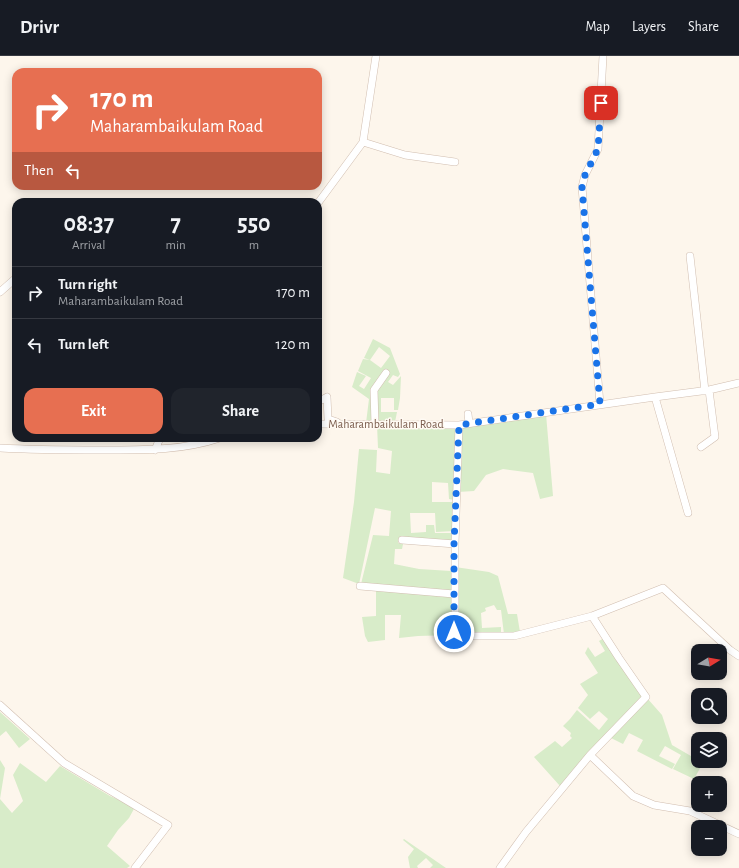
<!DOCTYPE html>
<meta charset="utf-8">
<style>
:root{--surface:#171b24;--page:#20242c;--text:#f1f3f6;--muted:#9ea1a6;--line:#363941;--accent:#e76f51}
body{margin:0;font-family:"Alegreya Sans",sans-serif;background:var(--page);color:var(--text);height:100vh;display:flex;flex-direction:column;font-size:15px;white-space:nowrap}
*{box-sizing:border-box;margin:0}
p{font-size:13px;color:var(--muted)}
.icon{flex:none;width:22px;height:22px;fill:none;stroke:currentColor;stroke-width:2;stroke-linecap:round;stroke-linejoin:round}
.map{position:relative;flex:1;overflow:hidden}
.details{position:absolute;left:12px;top:142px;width:310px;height:244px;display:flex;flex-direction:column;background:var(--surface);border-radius:12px;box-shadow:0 2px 10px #0003}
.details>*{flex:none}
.banner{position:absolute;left:12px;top:12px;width:310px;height:122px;border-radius:12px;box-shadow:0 2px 10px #0003;background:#e76f51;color:#fff;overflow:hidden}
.needle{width:26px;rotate:79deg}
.fabs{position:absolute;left:691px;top:588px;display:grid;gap:8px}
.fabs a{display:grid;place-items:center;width:36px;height:36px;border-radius:8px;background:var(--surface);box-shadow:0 2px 10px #0003;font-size:20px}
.pin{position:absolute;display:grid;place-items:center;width:34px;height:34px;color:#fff;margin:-17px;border-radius:8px;box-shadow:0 2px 6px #0006}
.me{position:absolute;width:44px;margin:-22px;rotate:0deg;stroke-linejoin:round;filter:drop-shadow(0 0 3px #0008)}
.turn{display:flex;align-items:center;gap:14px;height:84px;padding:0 12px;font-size:18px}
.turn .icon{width:52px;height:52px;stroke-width:2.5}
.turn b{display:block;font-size:28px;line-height:34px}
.then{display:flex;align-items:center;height:38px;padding:0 12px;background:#0003;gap:8px;font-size:15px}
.eta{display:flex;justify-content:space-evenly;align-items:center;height:68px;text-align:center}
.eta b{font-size:24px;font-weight:600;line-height:28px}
.action{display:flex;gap:8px;margin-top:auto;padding:8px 12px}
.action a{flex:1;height:46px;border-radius:12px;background:var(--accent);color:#fff;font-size:16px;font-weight:600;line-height:46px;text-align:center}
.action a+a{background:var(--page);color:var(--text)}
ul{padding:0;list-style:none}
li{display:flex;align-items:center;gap:12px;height:52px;padding:0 12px;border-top:1px solid var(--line)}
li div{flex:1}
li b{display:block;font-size:15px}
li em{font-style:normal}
header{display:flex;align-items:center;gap:24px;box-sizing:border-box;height:56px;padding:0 20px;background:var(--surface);border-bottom:1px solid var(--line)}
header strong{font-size:19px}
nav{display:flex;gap:22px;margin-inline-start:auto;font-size:14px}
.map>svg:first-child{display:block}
</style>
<header>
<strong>Drivr</strong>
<nav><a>Map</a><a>Layers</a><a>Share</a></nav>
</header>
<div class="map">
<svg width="739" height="812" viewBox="0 0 739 812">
<rect width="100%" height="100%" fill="#fdf6ec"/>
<path fill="#d8ecc9" d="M373,283L390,292L400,318L398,321L393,319L388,326L393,329L401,320L400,342L398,354H394V342H381V356H397L395,366H376L373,334L374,367H366L369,343L352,331L357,316L366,320L359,330L364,333L371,322L358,315L363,303L370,304L381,312L390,300L379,291L370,304L364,302Z
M546,358L553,440L540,443L533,417L503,413L486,419L474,435L458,436L460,370Z
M377,369L458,370L454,444L449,443L448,427L432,426V446H453L454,475L436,476L435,457H410L411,477L426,476V469H434L435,477H453V486L399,483L398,487L403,488L402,493H395L394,508L419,513L451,515L452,536L361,528L373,479L389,480L391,455L375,452L359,528L343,522L354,446L359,393L377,394L376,416L390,418L392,395L378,392Z
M455,511L489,516L498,520L508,558H517L520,576L504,578L501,554H497L494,549L485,552L486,555L481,557L482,572L501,571V578L463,579L455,576Z
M376,533L452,540V579L418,580L399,582L401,559H385V584L368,586L365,580L362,561L376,560Z
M604,582L643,640L560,730L534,701L555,685L562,691L572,682L570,680L571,677L563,670L570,663L577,654L599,674L608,663L599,655L590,663L578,652L588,639L580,628L598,617L585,597L588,591L595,601L605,595L599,585Z
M647,642L662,659L672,689L703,707L694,723L673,713L681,699L665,690L659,700L675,708L672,713L637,695L643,684L629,677L623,688L609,681Z
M0,656L30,683L19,692L6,675L0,680Z
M0,704L5,712L0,743L12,757L23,745L13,719L20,707L46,726L60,710L110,740L135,751L129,762L118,774L107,790L130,810L127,812H0Z
M404,783L446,812H430L433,809L426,802L417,810L418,812H410L408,801L414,793L403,784Z"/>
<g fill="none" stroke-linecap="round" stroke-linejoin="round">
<defs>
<path id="minor" d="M363,86L405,99L455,106
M318,147L363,86L376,0
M690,200L705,335
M0,236L16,222
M655,341L688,457
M318,346L327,341L328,363L337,366
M600,348L582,131L585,119L598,93L603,0
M468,358L469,367
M318,368L459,369L655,341L709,334L739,327
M375,368L374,334L386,317
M459,369L455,488V576L462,580H514L592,560L663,532L730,594L739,600
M701,391L715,381L709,334
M0,392C34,394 67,394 101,394C142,394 181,395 220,382
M155,394L160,382
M402,484L455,488
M360,530L454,538
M0,649L64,707L168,769L135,812
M590,699L633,740L654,749L690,755L739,778
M500,812L526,776L590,699L646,641L619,602L592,560"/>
</defs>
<use href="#minor" stroke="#d1beb0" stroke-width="8"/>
<use href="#minor" stroke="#fff" stroke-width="7"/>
</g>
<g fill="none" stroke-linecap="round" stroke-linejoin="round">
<path stroke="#1a73e8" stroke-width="7" stroke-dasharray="0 12.6" d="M454,576V488L459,369L600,348L582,131L585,119L598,93L601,47"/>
</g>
<g text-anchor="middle" stroke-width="3" stroke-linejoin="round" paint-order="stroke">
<g font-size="12" fill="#7a5c4d" stroke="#fffaf3">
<text x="386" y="372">Maharambaikulam Road</text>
</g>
</g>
</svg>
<div class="fabs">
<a><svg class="needle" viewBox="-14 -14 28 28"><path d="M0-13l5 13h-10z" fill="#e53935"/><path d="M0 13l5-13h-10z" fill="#9ea1a6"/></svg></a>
<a><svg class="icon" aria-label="search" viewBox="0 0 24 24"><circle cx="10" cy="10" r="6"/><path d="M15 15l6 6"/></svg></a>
<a><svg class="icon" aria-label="layers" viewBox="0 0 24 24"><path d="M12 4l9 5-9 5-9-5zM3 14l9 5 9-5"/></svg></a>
<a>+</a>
<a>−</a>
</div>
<div class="pin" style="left:601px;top:47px;background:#d93025"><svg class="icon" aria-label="arrive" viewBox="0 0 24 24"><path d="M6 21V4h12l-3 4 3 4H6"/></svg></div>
<svg class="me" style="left:454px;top:576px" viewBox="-20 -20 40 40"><circle r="17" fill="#1a73e8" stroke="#fff" stroke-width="3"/><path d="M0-11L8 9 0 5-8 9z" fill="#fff"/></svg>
<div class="banner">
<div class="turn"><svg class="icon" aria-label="right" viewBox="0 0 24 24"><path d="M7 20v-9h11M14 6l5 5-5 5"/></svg><div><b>170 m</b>Maharambaikulam Road</div></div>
<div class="then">Then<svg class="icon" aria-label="left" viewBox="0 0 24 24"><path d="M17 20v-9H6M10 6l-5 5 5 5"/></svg></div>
</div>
<section class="details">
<div class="eta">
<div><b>08:37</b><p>Arrival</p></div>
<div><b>7</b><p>min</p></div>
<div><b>550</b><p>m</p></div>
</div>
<ul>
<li><svg class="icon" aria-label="right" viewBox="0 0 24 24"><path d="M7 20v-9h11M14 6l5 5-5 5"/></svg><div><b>Turn right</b><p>Maharambaikulam Road</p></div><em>170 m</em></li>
<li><svg class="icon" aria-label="left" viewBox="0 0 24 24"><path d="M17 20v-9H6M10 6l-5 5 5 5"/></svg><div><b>Turn left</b></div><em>120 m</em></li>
</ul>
<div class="action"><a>Exit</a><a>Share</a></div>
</section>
</div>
